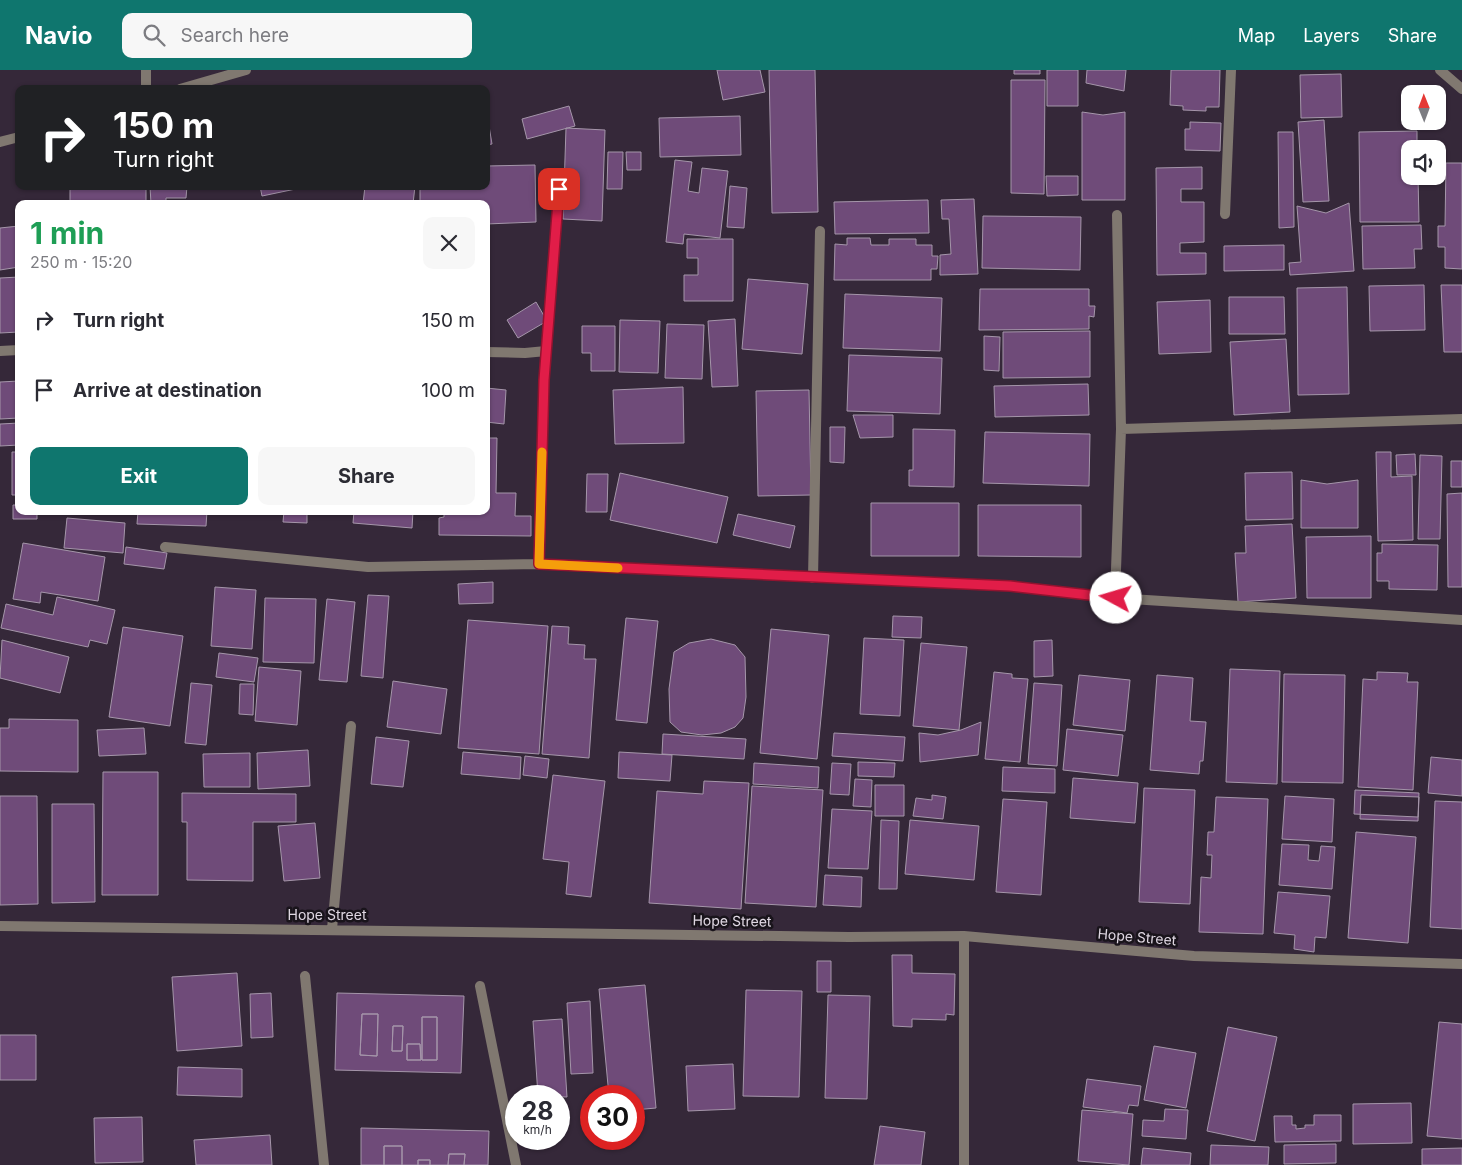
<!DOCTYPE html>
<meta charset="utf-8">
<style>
:root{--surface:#fff;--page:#f7f7f7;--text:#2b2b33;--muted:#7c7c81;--accent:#0f766e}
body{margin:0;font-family:Inter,sans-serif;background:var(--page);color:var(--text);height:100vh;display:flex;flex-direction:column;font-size:19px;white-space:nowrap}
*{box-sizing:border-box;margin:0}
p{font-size:16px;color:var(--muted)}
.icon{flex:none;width:28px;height:28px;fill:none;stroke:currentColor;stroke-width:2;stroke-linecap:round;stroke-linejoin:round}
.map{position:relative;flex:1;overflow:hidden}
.panel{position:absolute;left:15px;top:130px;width:475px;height:315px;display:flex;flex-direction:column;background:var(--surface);border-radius:10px;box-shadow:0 1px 4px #0004}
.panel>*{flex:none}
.guide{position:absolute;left:15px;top:15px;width:475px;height:105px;border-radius:10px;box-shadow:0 1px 4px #0004;background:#202124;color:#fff;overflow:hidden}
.needle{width:32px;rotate:359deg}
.buttons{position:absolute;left:1401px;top:15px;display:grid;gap:10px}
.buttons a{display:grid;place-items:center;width:45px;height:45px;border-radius:10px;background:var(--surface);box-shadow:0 1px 4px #0004;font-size:25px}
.speed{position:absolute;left:505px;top:1015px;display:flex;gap:10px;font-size:25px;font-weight:700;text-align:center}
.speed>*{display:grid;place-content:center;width:65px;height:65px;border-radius:50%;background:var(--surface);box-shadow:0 1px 4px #0004;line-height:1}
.speed small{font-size:12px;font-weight:400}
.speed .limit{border:8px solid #d22;background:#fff;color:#111}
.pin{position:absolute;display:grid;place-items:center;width:42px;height:42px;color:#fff;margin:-21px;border-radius:10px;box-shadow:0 2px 8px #0006}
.me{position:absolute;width:55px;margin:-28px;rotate:276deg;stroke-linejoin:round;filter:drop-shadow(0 0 4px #0008)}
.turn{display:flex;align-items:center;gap:18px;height:105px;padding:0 15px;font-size:22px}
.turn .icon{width:65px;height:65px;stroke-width:2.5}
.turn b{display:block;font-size:35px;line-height:42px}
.round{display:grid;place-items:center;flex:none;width:52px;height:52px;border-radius:10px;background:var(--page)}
.summary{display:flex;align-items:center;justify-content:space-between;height:85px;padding:0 15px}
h1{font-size:30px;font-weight:700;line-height:38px;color:#1e9e55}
.primary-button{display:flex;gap:10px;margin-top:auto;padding:10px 15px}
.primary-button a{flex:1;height:58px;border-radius:10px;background:var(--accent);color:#fff;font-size:20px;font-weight:700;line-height:58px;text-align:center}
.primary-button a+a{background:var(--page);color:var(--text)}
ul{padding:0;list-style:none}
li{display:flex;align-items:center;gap:15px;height:70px;padding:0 15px}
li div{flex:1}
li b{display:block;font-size:19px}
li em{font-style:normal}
header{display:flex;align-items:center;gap:30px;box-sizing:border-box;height:70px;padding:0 25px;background:var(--accent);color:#fff}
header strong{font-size:24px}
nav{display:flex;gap:28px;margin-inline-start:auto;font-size:18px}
.search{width:350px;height:45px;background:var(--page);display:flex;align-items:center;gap:12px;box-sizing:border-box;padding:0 18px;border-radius:10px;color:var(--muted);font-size:19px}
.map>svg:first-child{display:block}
</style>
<header>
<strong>Navio</strong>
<div class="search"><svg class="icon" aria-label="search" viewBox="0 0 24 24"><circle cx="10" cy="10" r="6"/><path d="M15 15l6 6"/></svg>Search here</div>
<nav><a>Map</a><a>Layers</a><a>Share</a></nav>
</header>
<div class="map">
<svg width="1462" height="1095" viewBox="0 0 1462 1095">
<rect width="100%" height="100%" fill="#352839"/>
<path fill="#6f4b79" stroke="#a596aa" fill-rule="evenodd" d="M717,0H760L765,22L723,30Z
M769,0H815L818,142L772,143Z
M1014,0H1040V4H1014Z
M1047,0H1078V36H1047Z
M1087,0H1126L1124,21L1086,13Z
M1171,0H1220L1219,37H1206V41L1183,40V36L1170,35Z
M1341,4L1342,47L1301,48L1300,5Z
M1011,10H1045L1044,124L1011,123Z
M569,36L575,56L527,69L522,49Z
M1082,42L1103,45L1125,42V130H1082Z
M740,46L741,85L660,87L659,48Z
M1324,50L1329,131L1303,132L1298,52Z
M1190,52L1221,53L1220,81L1185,80V59H1190Z
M486,56H489L492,74L486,75Z
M566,58L605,60L602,151L563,149Z
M1417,61V79H1410V106H1418L1419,152H1360L1359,62Z
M1278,62H1293L1294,157L1279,158Z
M608,82H623L622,119H607Z
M626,82H641V100H627Z
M675,90L692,92L688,121L699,123L702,98L728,101L720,168L684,164L683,174L666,172Z
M1446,93H1462V199L1445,198V177H1438V156H1445Z
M535,95L536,152L486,154V134H420V116H486V96Z
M1202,97V119H1181V132H1204V172L1180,173V183H1206V204L1157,205L1156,98Z
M1046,106H1078V125L1047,126Z
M146,116V134H70V117Z
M150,116H187L186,128H166V134H151Z
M260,116H310L262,126Z
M365,116H415L413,134H363Z
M730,116L747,118L744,158L727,157Z
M974,129L978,204L940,205V185L951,184L949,149H942L941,130Z
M928,130L929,163L835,164L834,132Z
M290,131L337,134H290Z
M1349,133L1354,201L1290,205L1289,193L1301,192L1297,136L1326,143Z
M983,146L1081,147L1080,200L982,198Z
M1421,155L1422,179H1414L1415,198L1363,199L1362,156Z
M19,156V197L0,200V158Z
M847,168H870L871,175H889V169H916V175H932V186H938L937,199H931V210H834L835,174L847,175Z
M687,169H733V231H684V205H698V188H687Z
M1284,175V200L1224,201V176Z
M19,207V262L0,263V208Z
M748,209L808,214L802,284L742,279Z
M1424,215L1425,260L1370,261L1369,216Z
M1441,215H1462V282H1444Z
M1347,217L1349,324L1298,325L1297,218Z
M980,219H1089V236H1095L1094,247L1089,246V259L979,260Z
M845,224L942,228L940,281L843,278Z
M1229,227H1284L1285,264H1229Z
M1210,230L1211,282L1159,284L1157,232Z
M536,232L547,251L518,268L507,250Z
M735,249L738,316L712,317L708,251Z
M620,250L660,251L658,303L619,302Z
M667,254L704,255L702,309L665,308Z
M582,256H615V301H591V283H582Z
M1090,261V307L1003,308V262Z
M984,266L1000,267L999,301L984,300Z
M1286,269L1290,342L1234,345L1230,272Z
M849,285L942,288L940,344L847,341Z
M19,311V348L0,349V312Z
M1088,314L1089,345L995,347L994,316Z
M683,317L684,373L615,374L613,320Z
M486,318L506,320L504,354L486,352Z
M809,320L811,425L758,426L756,321Z
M853,345H893V367L860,368Z
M19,353V375L0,376V354Z
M830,357H845L844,393L830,392Z
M913,359L955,360L954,417L909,416V400H913Z
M985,362L1090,364L1089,416L983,413Z
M486,368H497L496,423H516L515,446H531V466L439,465V448L444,447V441H486Z
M12,382H19V425H12Z
M1376,382H1391V407L1412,406L1413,470L1378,471Z
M1415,384L1416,405H1397L1396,385Z
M1420,385L1442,386L1440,469H1418Z
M1451,391H1462V417H1451Z
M1292,402L1293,449L1246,450L1245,403Z
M620,403L728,427L717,473L610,450Z
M587,404H608L607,442H586Z
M1301,410L1327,414L1358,410V458H1301Z
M1462,423V517H1448L1447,424Z
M871,433H959V486H871Z
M13,435H19V441H37V449H13Z
M978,435H1081V487L978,486Z
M138,441H207L206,456L137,454Z
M284,441H307V453L283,452Z
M354,441H413L412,458L353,453Z
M738,444L795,456L790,478L733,465Z
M67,448L125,453L123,483L64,478Z
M1292,454L1296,528L1238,532L1235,483H1246L1245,456Z
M1371,466V528H1307L1306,467Z
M23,473L105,487L98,531L41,522L40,533L13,529Z
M1382,474L1438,475L1437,520L1389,519V511H1377V483H1382Z
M126,477L167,483L164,499L124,494Z
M493,512V533L459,534L458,514Z
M215,517L256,520L252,579L211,576Z
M368,525L389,526L383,608L361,606Z
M57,527L115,540L107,574L90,570L88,577L1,558L6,534L53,545Z
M265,528L316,529L314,593L263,592Z
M327,529L355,532L347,612L319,610Z
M893,546L922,547L921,568L892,567Z
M626,548L658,551L647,653L616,650Z
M468,550L548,556L539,684L458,678Z
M552,556L569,557L568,574L585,575L584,589H596L589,688L542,684Z
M123,557L183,566L170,656L109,647Z
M771,559L829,565L817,689L760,683Z
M864,568L904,570L900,646L860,644Z
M711,569L735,575L745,587L746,627L743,648L735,657L721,663L702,665L681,662L670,652L669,619L674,582L689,573Z
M2,570L69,587L60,623L0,608Z
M1052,570L1053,606L1034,607V571Z
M921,573L967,577L959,660L913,656Z
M219,583L258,588L254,612L216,607Z
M259,597L301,601L297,655L255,651Z
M1230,599L1280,601L1277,714L1226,712Z
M994,602L1012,604V608L1028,609L1020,692L985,689Z
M1377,602L1408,603L1407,612H1418L1413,720L1358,717L1363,609L1377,610Z
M1284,604L1345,605L1343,713L1282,712Z
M1079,605L1130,610L1125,661L1073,655Z
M1157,605L1193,608L1190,651L1206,652L1203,691H1200L1199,704L1150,700Z
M393,611L447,619L441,664L387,657Z
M191,613L212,615L206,675L185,673Z
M1034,613L1062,615L1057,696L1028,694Z
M240,614H254L253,645L239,644Z
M9,649L78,650V702L0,701V658H9Z
M981,652L978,685L920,692L919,663L938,665L961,660Z
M144,658L146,684L99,686L97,660Z
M1067,659L1123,665L1118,706L1063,700Z
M834,663L905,667L903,691L832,686Z
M663,664L746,669L744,689L662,684Z
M376,667L409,671L403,717L371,714Z
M308,680L310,716L258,719L257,683Z
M463,682L521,687L520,709L461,704Z
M619,682L672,685L670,711L618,708Z
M250,683V717H204L203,684Z
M525,686L549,689L547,708L523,705Z
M1431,687L1462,690V726L1428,723Z
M858,692L895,693L894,707L858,706Z
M754,693L819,697L818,718L753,714Z
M832,693L851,694L849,725L830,724Z
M1003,697L1055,699V723L1002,721Z
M103,702H158V825H102Z
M553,705L605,711L591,827L566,824L569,792L543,789Z
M1073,708L1138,713L1135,753L1070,748Z
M855,709L872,710L871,737L853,736Z
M704,711L749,713L741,839L649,833L657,721L703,724Z
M875,715H904V746H875Z
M752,716L823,720L816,837L745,833Z
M1144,718L1195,720L1190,834L1139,832Z
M1355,720L1419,723L1418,747L1354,744Z
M182,723L296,724V752H253V811L187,810V752H182Z
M932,725L946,727L943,749L913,746L916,728L932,730Z
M1361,725L1419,727L1418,751L1360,749Z
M0,726H37L38,834L0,835Z
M1285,726L1334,729L1332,772L1282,769Z
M1216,727L1268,729L1263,864L1199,862L1201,807L1211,808L1212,785H1207L1208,762H1214Z
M1003,729L1047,732L1041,825L996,822Z
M1435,731L1462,732V859L1430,857Z
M52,734H94L95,832L52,833Z
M832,739L872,741L868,799L828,798Z
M881,750L899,751L897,819H879Z
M910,750L979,756L974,810L905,804Z
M315,753L320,808L284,811L278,756Z
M1356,762L1416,767L1408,873L1348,868Z
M1282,774L1309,775L1308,790L1319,791L1321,776L1335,777L1332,819L1279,815Z
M825,805L862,807L861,837L823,835Z
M1278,822L1330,826L1326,868L1315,867L1314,882L1294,879L1295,865L1274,863Z
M892,885H912V903L955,904L954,945L946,944V950L912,949V957L893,956Z
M817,891H831V922H817Z
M237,903L242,976L177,981L172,907Z
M645,915L656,1038L634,1040V1026H609L599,919Z
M746,920L802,921L799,1027L743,1026Z
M271,923L273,967L251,968L250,924Z
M337,923L464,926L461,1003L335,1000ZM362,944H378L377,986L360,985ZM422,947H437V990H422ZM393,956H403L402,981H392ZM407,974H420L421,990H407Z
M828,925L870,926L867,1029L825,1028Z
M590,931L593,1003L571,1004L567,933Z
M362,944H378L377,986L360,985Z
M422,947H437V990H422Z
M562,949L567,1027L538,1026L533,951Z
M1439,952L1462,954V1069L1427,1066Z
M393,956H403L402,981H392Z
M1228,957L1277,967L1255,1071L1207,1061Z
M0,965H36V1010H0Z
M407,974H420L421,990H407Z
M1154,976L1196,983L1186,1038L1144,1030Z
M733,994L735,1039L688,1041L686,996Z
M178,997L242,999V1027L177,1025Z
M1087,1009L1141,1016L1138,1036L1129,1035L1127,1043L1083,1037Z
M1411,1033L1412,1073L1353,1074V1034Z
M1165,1039L1188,1040L1186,1069L1142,1066L1143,1050L1164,1051Z
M1082,1040L1133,1044L1129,1095L1078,1091Z
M1314,1045H1341V1071L1275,1072L1274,1046H1292V1055H1296V1059L1305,1058V1055H1314Z
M142,1047L143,1092L95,1093L94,1048Z
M880,1056L925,1062L921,1095H874Z
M361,1058L489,1061L488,1095H464L465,1084H449L448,1095H430V1090H418V1095H402V1076H384V1095H361Z
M270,1065L272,1095H196L194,1070Z
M1336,1074V1093L1284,1094V1075Z
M1211,1075L1269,1077L1268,1095H1210Z
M384,1076H402V1095H384Z
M1143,1078L1191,1083L1190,1095H1141Z
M1462,1078V1095H1422V1079Z
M449,1084H465L464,1095H448Z
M418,1090H430V1095H418Z"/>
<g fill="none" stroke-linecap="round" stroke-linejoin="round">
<path stroke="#807870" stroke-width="10" d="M1225,144L1231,0"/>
<path stroke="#807870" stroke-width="10" d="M146,0V19
M1440,0L1462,19
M180,19L246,0
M0,72L19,67
M0,281L19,280
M486,282L525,283L546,281
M1121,359L1462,349
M165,477L368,497L539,494L1010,516L1115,528L1462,550
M539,494L544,310L559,119
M813,508L820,161
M1115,528L1121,359L1117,145
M0,856L849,867L964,866L1194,886L1462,894
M332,859L351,656
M305,906L324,1095
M480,916L516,1095
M964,1095V866"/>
</g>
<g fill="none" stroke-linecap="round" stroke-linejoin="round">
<defs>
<path id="route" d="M559,119L544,310L539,494L1010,516L1116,528"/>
</defs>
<use href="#route" stroke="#92132f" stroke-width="12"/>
<use href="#route" stroke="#e11d48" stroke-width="9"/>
<path stroke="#f59e0b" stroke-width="9" d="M542,382L539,494L618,498"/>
</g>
<g text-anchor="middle" stroke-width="5" stroke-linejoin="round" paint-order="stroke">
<g font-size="14" fill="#e0d8e3" stroke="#19141b">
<text x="327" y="850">Hope Street</text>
<text transform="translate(732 851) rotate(1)" y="5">Hope Street</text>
<text transform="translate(1137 867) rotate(5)" y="5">Hope Street</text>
</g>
</g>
</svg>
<div class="buttons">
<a><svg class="needle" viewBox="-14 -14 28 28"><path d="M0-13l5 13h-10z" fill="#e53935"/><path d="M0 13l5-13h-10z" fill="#7c7c81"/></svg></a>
<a><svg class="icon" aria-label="sound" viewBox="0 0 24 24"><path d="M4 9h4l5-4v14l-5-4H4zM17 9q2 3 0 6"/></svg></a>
</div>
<div class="speed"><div>28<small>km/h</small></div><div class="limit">30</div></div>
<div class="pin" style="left:559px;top:119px;background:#d93025"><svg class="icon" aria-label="arrive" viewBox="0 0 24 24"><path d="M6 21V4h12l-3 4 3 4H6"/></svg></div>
<svg class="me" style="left:1116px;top:528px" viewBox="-20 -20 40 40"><circle r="19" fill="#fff"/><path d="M0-13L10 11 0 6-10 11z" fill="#e11d48"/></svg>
<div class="guide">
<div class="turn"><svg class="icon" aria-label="right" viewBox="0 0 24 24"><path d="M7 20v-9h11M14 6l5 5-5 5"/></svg><div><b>150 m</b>Turn right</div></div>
</div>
<section class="panel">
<div class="summary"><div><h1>1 min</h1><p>250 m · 15:20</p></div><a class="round"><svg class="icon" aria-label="close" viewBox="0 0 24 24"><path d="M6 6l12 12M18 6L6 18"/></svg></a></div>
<ul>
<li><svg class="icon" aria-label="right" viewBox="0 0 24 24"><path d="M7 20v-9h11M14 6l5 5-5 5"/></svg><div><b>Turn right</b></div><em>150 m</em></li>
<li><svg class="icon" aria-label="arrive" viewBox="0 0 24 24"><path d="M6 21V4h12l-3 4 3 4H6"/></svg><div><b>Arrive at destination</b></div><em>100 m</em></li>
</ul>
<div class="primary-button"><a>Exit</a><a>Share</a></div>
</section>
</div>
